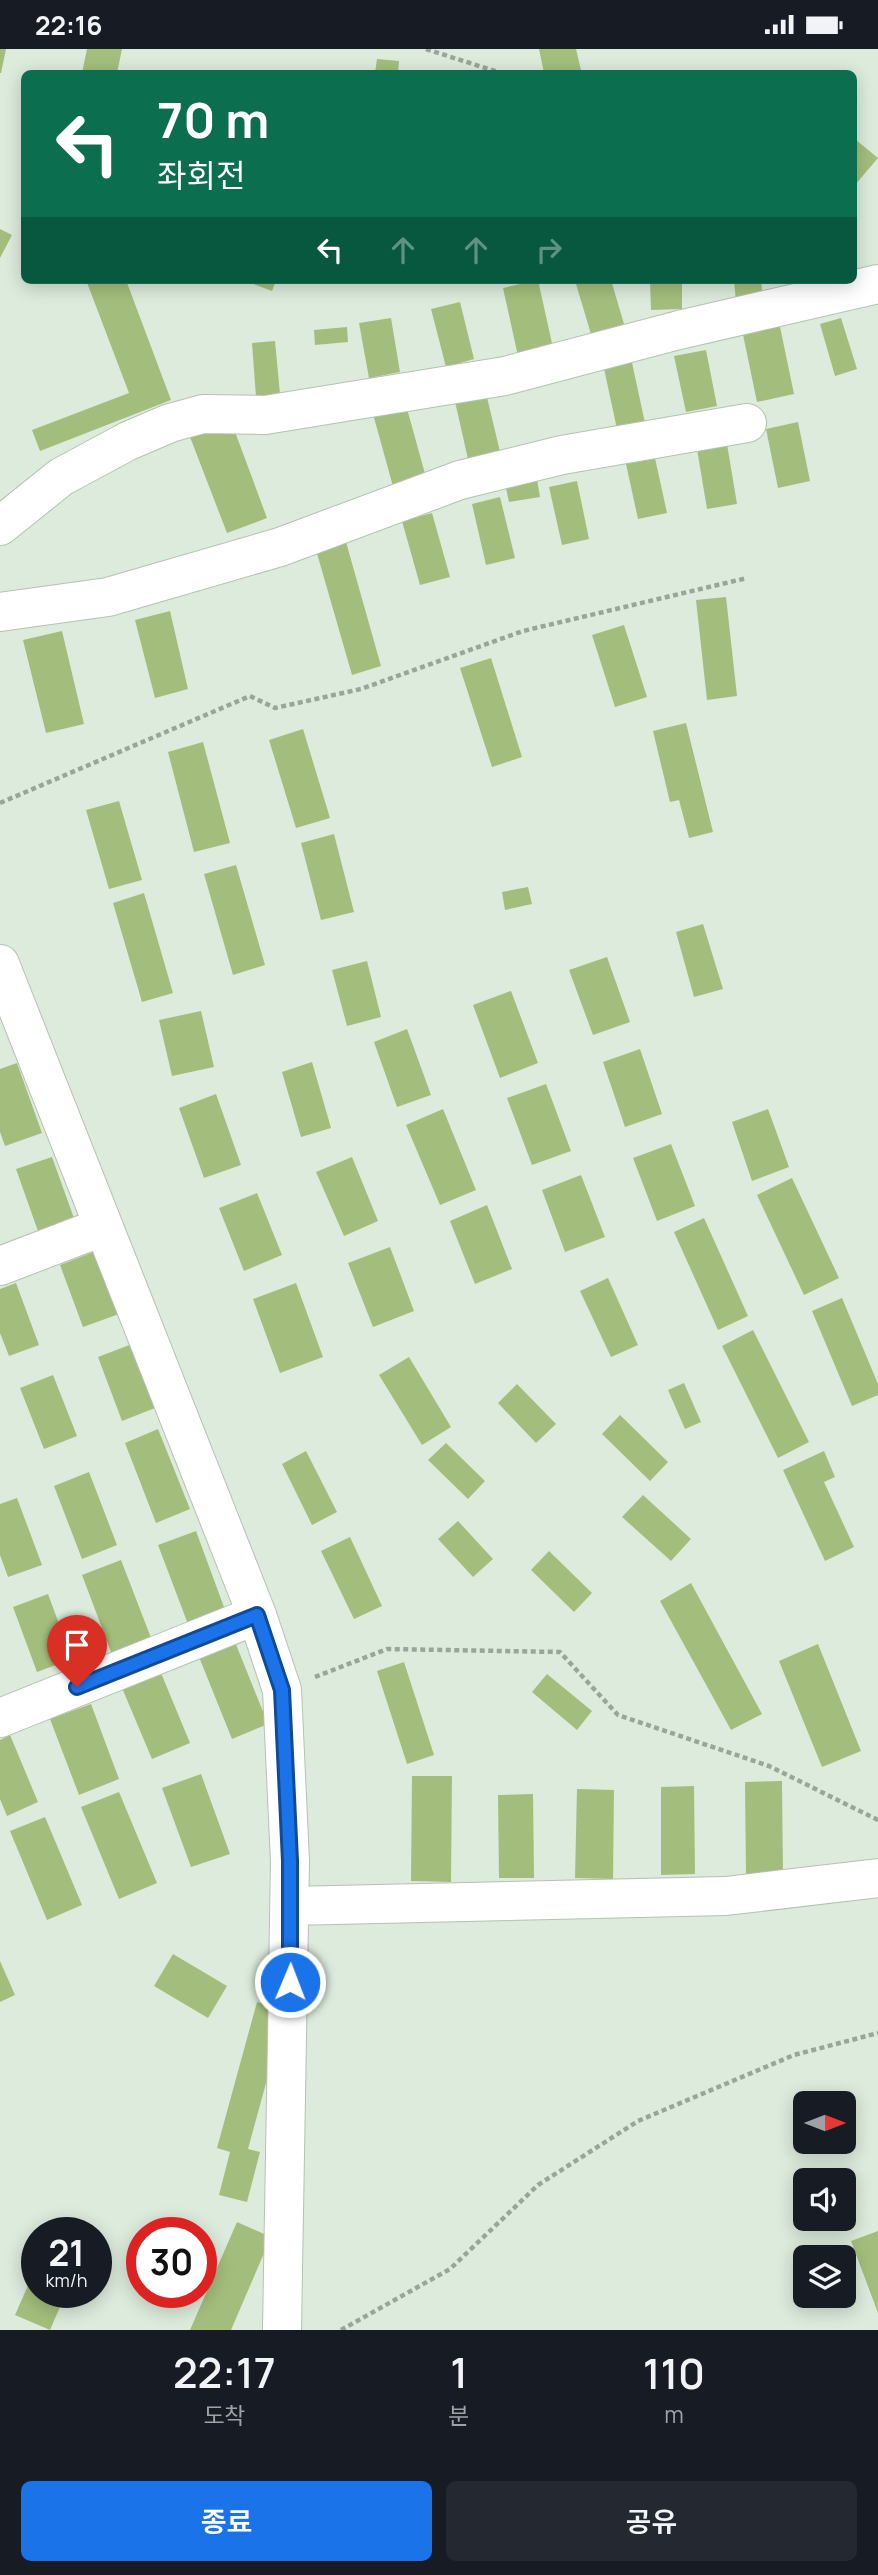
<!DOCTYPE html>
<html lang="ko">
<meta charset="utf-8">
<style>
:root{--surface:#171b24;--page:#242831;--text:#f1f3f6;--muted:#9ea1a6;--accent:#1a73e8}
body{margin:0;font-family:Manrope,"Noto Sans KR",sans-serif;background:var(--page);color:var(--text);height:100vh;display:flex;flex-direction:column;font-size:26px;white-space:nowrap}
*{box-sizing:border-box;margin:0}
p{font-size:23px;color:var(--muted)}
.icon{flex:none;width:38px;height:38px;fill:none;stroke:currentColor;stroke-width:2;stroke-linecap:round;stroke-linejoin:round}
.map{position:relative;height:2281px;overflow:hidden}
.drawer{display:flex;flex-direction:column;background:var(--surface);flex:1}
.drawer>*{flex:none}
.top-card{position:absolute;left:21px;top:21px;width:836px;height:214px;border-radius:10px;box-shadow:0 4px 18px #0003;background:#0b6e4f;color:#fff;overflow:hidden}
.needle{width:46px;rotate:90deg}
.fabs{position:absolute;left:793px;top:2042px;display:grid;gap:14px}
.fabs a{display:grid;place-items:center;width:63px;height:63px;border-radius:10px;background:var(--surface);box-shadow:0 4px 18px #0003;font-size:35px}
.speed{position:absolute;left:21px;top:2168px;display:flex;gap:14px;font-size:35px;font-weight:700;text-align:center}
.speed>*{display:grid;place-content:center;width:91px;height:91px;border-radius:50%;background:var(--surface);box-shadow:0 4px 18px #0003;line-height:1}
.speed small{font-size:18px;font-weight:400}
.speed .limit{border:10px solid #d22;background:#fff;color:#111}
.pin{position:absolute;display:grid;place-items:center;width:60px;height:60px;color:#fff;margin:-72px -30px;border-radius:50% 50% 50% 0;rotate:-45deg;box-shadow:0 0 7px #0007}
.pin .icon{rotate:45deg}
.me{position:absolute;width:77px;margin:-38px;rotate:1deg;stroke-linejoin:round;filter:drop-shadow(0 0 5px #0008)}
.turn{display:flex;align-items:center;gap:24px;height:147px;padding:0 21px;font-size:32px}
.turn .icon{width:91px;height:91px;stroke-width:2.5}
.turn b{display:block;font-size:49px;line-height:60px}
.lanes{display:flex;align-items:center;height:66px;padding:0 21px;background:#0003;justify-content:center;gap:35px;direction:ltr}
.lanes .off{opacity:.35}
.eta{display:flex;justify-content:space-evenly;align-items:center;height:119px;text-align:center}
.eta b{font-size:42px;font-weight:600;line-height:49px}
.action{display:flex;gap:14px;margin-top:auto;padding:14px 21px}
.action a{flex:1;height:80px;border-radius:10px;background:var(--accent);color:#fff;font-size:28px;font-weight:600;line-height:80px;text-align:center}
.action a+a{background:var(--page);color:var(--text)}
.status{display:flex;justify-content:space-between;align-items:center;height:49px;padding:0 35px;background:var(--surface);direction:ltr}
.status svg{height:19px;fill:currentColor}
.map>svg:first-child{display:block}
</style>
<div class="status"><b>22:16</b><svg viewBox="0 0 49 12"><path d="M0 12V9h3v3zM5 12V6h3v6zM10 12V3h3v9zM15 12V0h3v12zM26 1h20v11H26zM47 4h2v5h-2z"/></svg></div>
<div class="map">
<svg width="878" height="2281" viewBox="0 0 878 2281">
<rect width="100%" height="100%" fill="#dcebdc"/>
<path fill="#a3be7c" d="M0,0H6L1,24H0Z
M87,0H122L117,24H82Z
M539,0H576L581,21L544,24Z
M377,10L399,12L398,24H375Z
M856,91L878,109L854,137V93Z
M0,180L12,186L0,209Z
M86,231H126L171,351L40,402L32,381L129,344Z
M243,231H276L272,242Z
M538,231L553,299L518,307L503,239Z
M589,231H611L624,275L591,285L576,235Z
M650,231H682V260L651,261Z
M734,231H761L763,251L736,254Z
M460,253L474,310L446,318L431,260Z
M778,268L794,345L757,353L741,276Z
M391,269L400,323L369,329L359,274Z
M841,269L857,320L835,327L820,275Z
M347,278L348,293L315,296L314,281Z
M275,292L280,345L256,348L252,294Z
M706,301L717,357L686,363L674,307Z
M631,309L645,374L617,380L603,315Z
M485,340L502,411L470,419L454,348Z
M406,356L427,432L394,441L373,365Z
M231,372L267,469L227,484L190,388Z
M798,373L810,432L778,439L766,380Z
M727,395L737,455L707,460L697,400Z
M655,409L667,464L638,470L626,415Z
M536,424L540,448L509,453L504,430Z
M577,432L589,490L562,496L549,438Z
M500,448L515,509L486,516L472,455Z
M432,464L450,528L420,536L402,472Z
M346,493L381,617L352,626L316,501Z
M726,548L737,647L707,651L696,551Z
M170,562L188,640L155,649L135,571Z
M624,576L647,648L615,658L592,586Z
M62,582L84,675L46,684L23,591Z
M491,609L522,708L492,718L460,619Z
M686,674L713,783L689,789L679,751L670,753L653,682Z
M303,680L330,769L296,779L269,691Z
M203,693L230,794L194,803L168,703Z
M119,752L142,831L109,840L86,761Z
M334,785L354,863L321,871L301,794Z
M236,816L265,916L233,926L204,825Z
M528,838L532,855L505,861L502,843Z
M144,844L173,944L142,953L113,854Z
M703,875L723,940L694,948L676,883Z
M607,908L630,973L593,986L569,921Z
M367,912L381,968L347,977L332,921Z
M511,942L538,1014L500,1029L473,956Z
M201,962L214,1018L172,1027L159,971Z
M407,980L431,1046L397,1058L374,993Z
M640,1000L662,1065L625,1078L603,1013Z
M312,1013L331,1079L301,1088L282,1023Z
M17,1014L42,1084L5,1097L0,1083V1020Z
M546,1035L571,1102L532,1116L507,1049Z
M216,1045L241,1116L204,1129L179,1059Z
M443,1060L476,1141L440,1156L406,1076Z
M768,1060L789,1118L752,1132L732,1073Z
M671,1095L695,1157L657,1172L633,1109Z
M52,1108L75,1172L39,1185L16,1120Z
M352,1108L378,1172L344,1187L316,1123Z
M581,1126L605,1188L565,1203L542,1141Z
M792,1129L839,1229L804,1246L757,1146Z
M257,1144L282,1206L244,1222L219,1159Z
M487,1156L512,1220L475,1235L450,1172Z
M704,1169L748,1267L718,1281L674,1183Z
M390,1198L414,1262L373,1278L348,1214Z
M96,1202L119,1265L83,1278L60,1216Z
M608,1229L638,1296L611,1308L580,1242Z
M16,1234L39,1296L9,1307L0,1284V1240Z
M296,1234L323,1308L280,1324L253,1250Z
M842,1249L878,1335V1346L852,1357L812,1262Z
M753,1281L809,1393L778,1409L722,1297Z
M132,1295L155,1359L122,1372L98,1308Z
M409,1308L451,1378L422,1396L379,1326Z
M53,1326L77,1387L44,1400L20,1339Z
M684,1334L701,1373L685,1380L668,1341Z
M517,1335L556,1375L536,1394L498,1354Z
M620,1366L668,1413L650,1432L602,1385Z
M158,1380L190,1460L156,1474L125,1394Z
M446,1394L485,1432L468,1450L428,1411Z
M306,1402L337,1463L312,1476L282,1415Z
M824,1402L835,1428L824,1433L854,1498L825,1512L783,1421Z
M89,1423L117,1496L82,1510L54,1437Z
M643,1446L691,1490L671,1512L622,1468Z
M17,1449L42,1516L8,1528L0,1506V1455Z
M458,1472L493,1510L473,1528L438,1490Z
M196,1482L228,1569L191,1583L158,1496Z
M350,1488L382,1557L354,1570L321,1502Z
M549,1502L592,1544L574,1563L531,1521Z
M121,1511L153,1594L113,1608L82,1526Z
M691,1534L762,1665L731,1681L660,1552Z
M48,1545L72,1610L37,1623L13,1558Z
M233,1588L268,1675L232,1690L197,1603Z
M818,1595L861,1702L822,1718L779,1612Z
M404,1613L434,1706L407,1715L377,1622Z
M161,1624L190,1694L152,1710L122,1639Z
M547,1625L592,1662L577,1681L532,1643Z
M91,1655L119,1730L79,1746L50,1670Z
M10,1686L38,1753L7,1767L0,1750V1691Z
M201,1725L230,1805L191,1818L162,1739Z
M412,1727H452L451,1833L411,1832Z
M782,1732L783,1827H746L745,1733Z
M694,1737L695,1825L661,1826V1738Z
M577,1740L614,1741L613,1830L575,1829Z
M119,1743L157,1834L119,1850L81,1758Z
M533,1745L534,1829H499L498,1746Z
M45,1768L82,1856L47,1871L10,1782Z
M173,1905L227,1937L208,1969L154,1937Z
M0,1912L15,1946L0,1953Z
M257,1953L286,1961L248,2100L260,2103L247,2153L219,2146L230,2103L217,2099Z
M237,2173L271,2188L231,2281H190Z
M878,2182V2264L851,2192Z
M37,2216V2244H66L50,2281L15,2266Z"/>
<g fill="none" stroke-linecap="round" stroke-linejoin="round">
<defs>
<path id="street" d="M0,477L61,428L128,392L170,374L203,365L265,366L505,327L679,281L878,235
M0,563L108,548L280,498L460,431L562,406L747,374
M0,915L257,1566L282,1641L290,1812L282,2281
M0,1217L102,1178
M0,1669L257,1566
M290,1857L726,1847L878,1829"/>
</defs>
<use href="#street" stroke="#b4c2b3" stroke-width="40"/>
<path stroke="#99a599" stroke-width="4.5" stroke-dasharray="5 3.5" stroke-linecap="butt" d="M426,0L501,24
M0,754L250,647L275,659L361,640L523,582L747,529
M315,1628L387,1600L560,1603L618,1666L769,1717L878,1771
M341,2281L450,2220L538,2136L638,2072L794,2006L878,1984"/>
<use href="#street" stroke="#fff" stroke-width="38"/>
</g>
<g fill="none" stroke-linecap="round" stroke-linejoin="round">
<defs>
<path id="route" d="M77,1638L257,1566L282,1641L290,1812V1933"/>
</defs>
<use href="#route" stroke="#114b97" stroke-width="18"/>
<use href="#route" stroke="#1a73e8" stroke-width="12"/>
</g>
</svg>
<div class="fabs">
<a><svg class="needle" viewBox="-14 -14 28 28"><path d="M0-13l5 13h-10z" fill="#e53935"/><path d="M0 13l5-13h-10z" fill="#9ea1a6"/></svg></a>
<a><svg class="icon" aria-label="sound" viewBox="0 0 24 24"><path d="M4 9h4l5-4v14l-5-4H4zM17 9q2 3 0 6"/></svg></a>
<a><svg class="icon" aria-label="layers" viewBox="0 0 24 24"><path d="M12 4l9 5-9 5-9-5zM3 14l9 5 9-5"/></svg></a>
</div>
<div class="speed"><div>21<small>km/h</small></div><div class="limit">30</div></div>
<div class="pin" style="left:77px;top:1638px;background:#d93025"><svg class="icon" aria-label="arrive" viewBox="0 0 24 24"><path d="M6 21V4h12l-3 4 3 4H6"/></svg></div>
<svg class="me" style="left:290px;top:1933px" viewBox="-20 -20 40 40"><circle r="17" fill="#1a73e8" stroke="#fff" stroke-width="3"/><path d="M0-11L8 9 0 5-8 9z" fill="#fff"/></svg>
<div class="top-card">
<div class="turn"><svg class="icon" aria-label="left" viewBox="0 0 24 24"><path d="M17 20v-9H6M10 6l-5 5 5 5"/></svg><div><b>70 m</b>좌회전</div></div>
<div class="lanes"><svg class="icon" aria-label="left" viewBox="0 0 24 24"><path d="M17 20v-9H6M10 6l-5 5 5 5"/></svg><svg class="icon off" aria-label="ahead" viewBox="0 0 24 24"><path d="M12 20V5M6 11l6-6 6 6"/></svg><svg class="icon off" aria-label="ahead" viewBox="0 0 24 24"><path d="M12 20V5M6 11l6-6 6 6"/></svg><svg class="icon off" aria-label="right" viewBox="0 0 24 24"><path d="M7 20v-9h11M14 6l5 5-5 5"/></svg></div>
</div>
</div>
<section class="drawer">
<div class="eta">
<div><b>22:17</b><p>도착</p></div>
<div><b>1</b><p>분</p></div>
<div><b>110</b><p>m</p></div>
</div>
<div class="action"><a>종료</a><a>공유</a></div>
</section>
